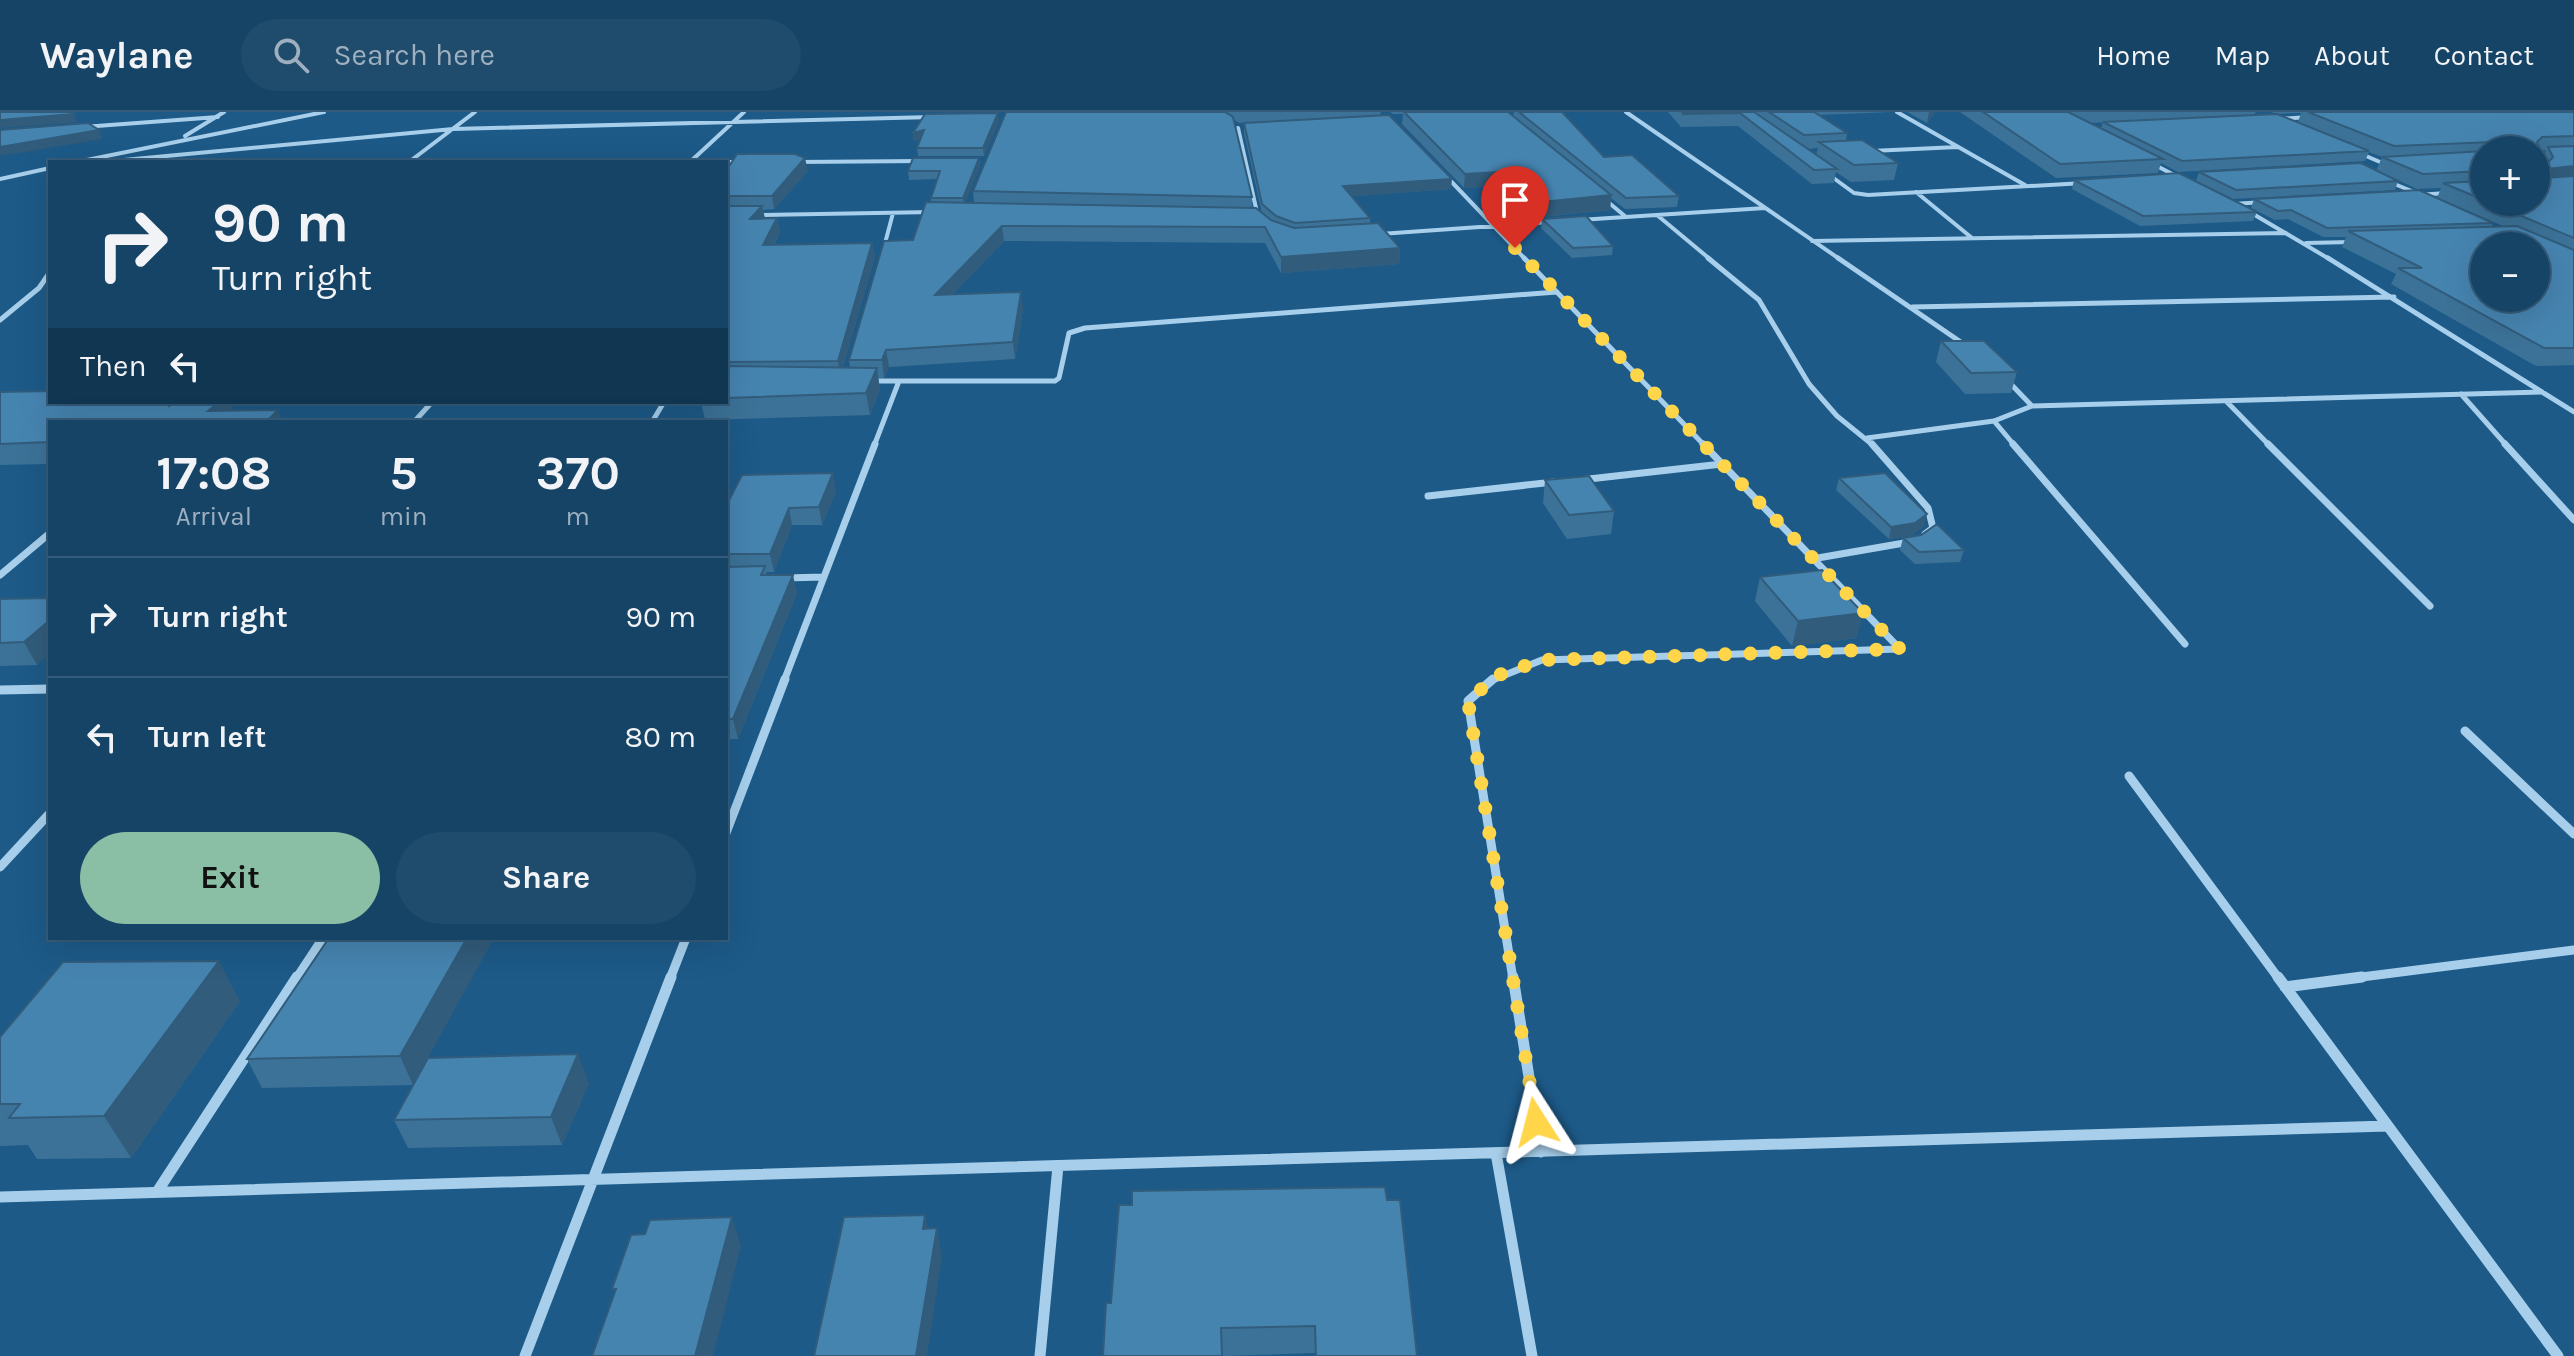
<!DOCTYPE html>
<meta charset="utf-8">
<style>
:root{--surface:#164466;--page:#1f4b6c;--text:#f1f3f6;--muted:#9eb0bf;--line:#355c7a;--accent:#8abfa5}
body{margin:0;font-family:Karla,sans-serif;background:var(--page);color:var(--text);height:100vh;display:flex;flex-direction:column;font-size:30px;white-space:nowrap}
*{box-sizing:border-box;margin:0}
p{font-size:26px;color:var(--muted)}
.icon{flex:none;width:44px;height:44px;fill:none;stroke:currentColor;stroke-width:2;stroke-linecap:round;stroke-linejoin:round}
.map{position:relative;flex:1;overflow:hidden}
.side{position:absolute;left:48px;top:308px;width:680px;height:520px;display:flex;flex-direction:column;background:var(--surface);border-radius:0px;box-shadow:0 8px 32px #0002,0 0 0 2px var(--line)}
.side>*{flex:none}
.hud{position:absolute;left:48px;top:48px;width:680px;height:244px;border-radius:0px;box-shadow:0 8px 32px #0002,0 0 0 2px var(--line);background:#164466;color:var(--text);overflow:hidden}
.tools{position:absolute;left:2470px;top:24px;display:grid;gap:16px}
.tools a{display:grid;place-items:center;width:80px;height:80px;border-radius:50%;background:var(--surface);box-shadow:0 8px 32px #0002,0 0 0 2px var(--line);font-size:40px}
.pin{position:absolute;display:grid;place-items:center;width:68px;height:68px;color:#fff;margin:-82px -34px;border-radius:50% 50% 50% 0;rotate:-45deg;box-shadow:0 0 8px #0007}
.pin .icon{rotate:45deg}
.me{position:absolute;width:88px;margin:-44px;rotate:351deg;stroke-linejoin:round;filter:drop-shadow(0 0 6px #0008)}
.turn{display:flex;align-items:center;gap:28px;height:168px;padding:0 32px;font-size:36px}
.turn .icon{width:104px;height:104px;stroke-width:2.5}
.turn b{display:block;font-size:56px;line-height:68px}
.then{display:flex;align-items:center;height:76px;padding:0 32px;background:#0003;gap:16px;font-size:30px}
.eta{display:flex;justify-content:space-evenly;align-items:center;height:136px;text-align:center}
.eta b{font-size:48px;font-weight:700;line-height:56px}
.button{display:flex;gap:16px;margin-top:auto;padding:16px 32px}
.button a{flex:1;height:92px;border-radius:48px;background:var(--accent);color:#111;font-size:32px;font-weight:700;line-height:92px;text-align:center}
.button a+a{background:var(--page);color:var(--text)}
ul{padding:0;list-style:none}
li{display:flex;align-items:center;gap:24px;height:120px;padding:0 32px;border-top:2px solid var(--line)}
li div{flex:1}
li b{display:block;font-size:30px}
li em{font-style:normal}
header{display:flex;align-items:center;gap:48px;box-sizing:border-box;height:112px;padding:0 40px;background:var(--surface);border-bottom:2px solid var(--line)}
header strong{font-size:38px}
nav{display:flex;gap:44px;margin-inline-start:auto;font-size:28px}
.search{width:560px;height:72px;background:var(--page);display:flex;align-items:center;gap:20px;box-sizing:border-box;padding:0 28px;border-radius:44px;color:var(--muted);font-size:30px}
.map>svg:first-child{display:block}
</style>
<header>
<strong>Waylane</strong>
<div class="search"><svg class="icon" aria-label="search" viewBox="0 0 24 24"><circle cx="10" cy="10" r="6"/><path d="M15 15l6 6"/></svg>Search here</div>
<nav><a>Home</a><a>Map</a><a>About</a><a>Contact</a></nav>
</header>
<div class="map">
<svg width="2574" height="1244" viewBox="0 0 2574 1244">
<rect width="100%" height="100%" fill="#1d5a88"/>
<g fill="none" stroke-linecap="round" stroke-linejoin="round">
<path stroke="#a7cfeb" stroke-width="4" d="M1626,0L1841,148
M1897,0L2025,73
M2278,7L2309,5
M83,15L218,5
M1238,16L1258,105
M185,24L224,0
M1871,39L1958,35
M2359,41L2387,53
M2536,44L2574,42
M77,50L324,0
M103,50L453,17L933,5
M409,50L475,0
M690,50L744,0
M726,50H742
M796,50L922,49
M2151,51L2178,65
M1828,62L1854,81L1868,83L2084,71
M1446,64L1526,148
M0,67L50,56
M2387,69L2419,82
M1916,80L1972,126
M2417,83L2447,81
M1602,85L1626,105
M2233,92L2264,90
M2248,99L2331,148
M755,103L933,100
M1657,103L1711,148
M1579,108L1765,96
M1380,122L1550,110
M1812,129L2286,121
M2306,131L2353,130
M883,139L893,101"/>
<path stroke="#a7cfeb" stroke-width="5" d="M1524,146L1705,334
M1708,146L1759,188L1809,272L1837,304L1874,334
M1838,146L1968,235
M2328,146L2574,300
M1912,195L2394,185
M0,208L39,176L50,160
M871,269H1055L1059,266L1069,221L1085,216L1557,180
M2461,282L2507,334
M2226,289L2270,334
M2032,294L2542,280
M1994,309L2015,334
M414,310L432,290
M652,310L664,290
M1867,326L1994,309L2032,294L2006,267
M874,334L899,269"/>
<path stroke="#a7cfeb" stroke-width="7" d="M1703,332L1900,537
M1872,332L1928,396L1933,416L1925,422
M2013,332L2185,532
M2268,332L2430,494
M2505,332L2574,408
M1580,368L1722,352
M1428,384L1554,370
M1812,447L1910,430
M0,463L50,421
M785,466L824,465
M784,569L875,332
M1490,569L1542,548L1900,537"/>
<path stroke="#a7cfeb" stroke-width="9" d="M1493,567L1468,589L1513,867
M0,578L50,577
M2465,619L2574,722
M2129,664L2279,867
M726,721L785,567
M0,755L50,701
M296,867L323,826
M670,867L686,826
M2346,867L2574,838"/>
<path stroke="#a7cfeb" stroke-width="11" d="M1513,865L1541,1040
M2278,865L2558,1244
M2285,875L2362,865
M1496,1041L1532,1244
M157,1080L297,865
M0,1085L2388,1014
M525,1244L671,865
M1040,1244L1058,1054"/>
</g>
<path fill="#3c7297" fill-rule="evenodd" d="M1006,0H1381L1380,3L1239,11L1234,8L1252,85V96L1262,101L1244,21V11L1451,77L1352,84L1370,106V112L1400,136L1399,152L1281,161L1265,131L1004,129L953,182L1023,197L1015,247L889,255L884,266H878L880,277L870,303L705,308L701,290H726V59H808L774,97L763,98L765,106H777L780,120L774,133L872,131L875,145L843,255H850L849,248L913,128L931,90V86L937,67L909,68L908,59L979,46L980,54L965,91H974L973,79Z
M1390,0H1508L1513,4L1514,0H1562L1604,45L1679,84L1677,95L1625,97L1611,86L1610,98L1531,106L1497,74L1464,76L1402,12L1403,2H1393Z
M1668,0H1892L1818,3L1847,21L1846,29L1898,51L1894,68L1851,70L1836,60L1834,71L1812,72L1738,14L1681,15ZM1818,36L1816,43L1808,37Z
M1907,0H1935L1927,11Z
M1960,0H2256L2254,3L2090,11L2101,16L2103,10H2298L2301,1L2276,2L2271,0H2574V253L2536,254L2391,172L2396,162L2342,135L2346,125H2323L2288,107L2275,108L2251,96L2254,87L2493,111L2492,115L2503,114L2437,86L2441,76L2417,77L2380,60L2398,69L2395,78L2233,87L2196,69L2199,60L2376,59L2382,45L2369,40L2365,49L2178,60L2161,51L2158,61L2056,66ZM2484,38H2536V90H2484ZM2546,38L2541,49L2544,54L2543,56L2538,52L2540,39Z
M999,9L984,44H918L917,36L920,27L914,29L913,21Z
M2074,68L2257,100L2253,109L2140,114L2072,77Z
M1542,107L1613,134L1612,143L1572,146L1541,116Z
M1941,229L2017,260L2011,281L1965,282L1936,250Z
M0,280L50,310V352L0,353Z
M1839,366L1924,414L1912,423L1889,427L1836,378Z
M1545,368L1614,399L1611,422L1567,427L1543,391Z
M836,379L822,413H792L774,460H766L767,463L797,481L738,627H726V394Z
M1903,426L1964,438L1960,450L1915,452L1900,438Z
M1760,465L1857,526L1792,534L1755,489Z
M50,486L37,553L0,554V487Z
M329,826L428,946L589,971L562,1033L408,1036L394,1008L413,973L262,976L247,947Z
M240,889L131,1046L37,1047L28,1033L0,1034V925Z
M1119,1093L1417,1244H1315V1241L1224,1244H1103L1111,1191Z"/>
<path fill="#315c7b" d="M1929,0H1935L1927,11Z
M998,1L999,9L984,44L983,36Z
M74,2L77,10L0,16V8Z
M99,18L102,27L0,44V35Z
M924,18L925,26L914,29L913,21Z
M805,46L808,59L774,97L772,84Z
M979,46L980,54L964,95L963,86Z
M2574,54V68L2536,72L2538,58Z
M1498,60L1497,74L1464,76L1465,62Z
M1452,67L1451,77L1343,85V74Z
M1611,83L1610,98L1531,106L1532,91Z
M762,94L765,108L750,107Z
M777,106L780,120L766,148L763,133Z
M1002,114L1004,129L937,199L935,183Z
M872,131L875,145L840,266L838,249Z
M1400,136L1399,152L1281,161V145Z
M1021,180L1023,197L1015,247L1013,230Z
M886,238L889,255L884,266L882,248Z
M877,256L880,277L870,303L866,281Z
M219,290H229L235,304L208,299Z
M278,298L283,310H266Z
M833,361L836,379L822,413L819,395Z
M789,396L792,413L774,460L770,442Z
M1927,402L1924,414L1912,423L1889,427L1891,415Z
M793,463L797,481L738,627L733,607Z
M1863,501L1857,526L1792,534L1798,509Z
M50,508V541L37,553L24,530Z
M467,826H494L413,973L400,944Z
M219,849L240,889L131,1046L104,1004Z
M578,942L589,971L562,1033L551,1005Z
M925,1103L931,1131L923,1117Z
M732,1105L741,1134L713,1244H695Z
M937,1116L942,1145L927,1244H916Z"/>
<path fill="#4684b0" stroke="#315c7b" stroke-width="2" fill-rule="evenodd" d="M0,0H70L74,2L0,8Z
M1006,0H1225L1233,5L1252,85L973,79Z
M1404,0H1508L1611,83L1532,91L1498,60L1465,62Z
M1519,0H1562L1604,45L1632,43L1679,84L1626,86Z
M1682,0H1754L1837,57L1814,58L1740,1L1683,2Z
M1769,0H1814L1847,21L1804,23Z
M1983,0H2068L2163,47L2060,52Z
M2308,0H2574V24L2542,25L2537,30L2542,43L2538,52L2543,56L2553,45L2548,35L2574,34V54L2538,58V63L2543,66L2574,64V126L2488,90H2536V38H2492L2495,36L2493,30L2394,34Z
M998,1L983,36H917L924,18L913,21L925,2Z
M2277,2L2369,39L2182,49L2103,10Z
M1389,3L1452,67L1343,74L1370,106L1295,111L1276,104L1262,92L1244,11Z
M88,11L99,18L0,35V18Z
M1862,28L1898,51L1854,53L1819,30Z
M2484,39V59L2423,62L2382,45Z
M737,42H795L805,46L772,84H726V59Z
M913,46H979L963,86H931L940,59H908Z
M2361,51L2398,69L2236,78L2199,60Z
M2179,61L2257,100L2143,104L2074,68Z
M2484,69V88L2443,71Z
M2419,78L2493,111L2327,116L2291,98L2278,99L2254,87Z
M926,90L1256,96L1271,108L1294,116L1378,111L1400,136L1281,145L1265,115L1002,114L935,183L1021,180L1013,230L886,238L882,248H849L884,129L913,128Z
M726,94H762L750,107L777,106L763,133L872,131L838,249L726,250V243L728,240H726Z
M1586,104L1613,134L1573,136L1542,107Z
M2517,114L2574,138V236H2544L2398,156H2422L2348,119ZM2484,134H2536V186H2484Z
M1941,229H1984L2017,260L1971,261Z
M726,254L877,256L866,281L726,286Z
M50,279V290H169V294L177,290H219L208,299L278,298L266,310H50V330L0,332V280Z
M833,361L819,395L789,396L770,442H726V394L742,363Z
M1885,361L1927,402L1915,411L1891,415L1839,366Z
M1589,364L1614,399L1569,403L1545,368Z
M1937,412L1964,438L1919,440L1903,426L1921,423Z
M765,454L761,463H793L733,607H726V455Z
M1822,458L1863,501L1798,509L1760,465Z
M50,486V508L24,530L0,531V487Z
M329,826H467L400,944L247,947Z
M219,849L104,1004L9,1006L20,992H0V925L63,850Z
M578,942L551,1005L394,1008L428,946Z
M1385,1075L1387,1088H1400L1417,1244H1316L1315,1214L1221,1216L1222,1244H1103L1106,1191H1111L1119,1093H1132V1079Z
M925,1103L923,1117L937,1116L916,1244H814L844,1105Z
M732,1105L695,1244H592L616,1177H612L631,1123L645,1122L650,1108Z"/>
<g fill="none" stroke-linecap="round" stroke-linejoin="round">
<path stroke="#ffd54a" stroke-width="14" stroke-dasharray="0 25.2" d="M1515,136L1900,537L1542,548L1496,564L1468,589L1536,1010"/>
</g>
</svg>
<div class="tools">
<a>+</a>
<a>−</a>
</div>
<div class="pin" style="left:1515px;top:136px;background:#d93025"><svg class="icon" aria-label="arrive" viewBox="0 0 24 24"><path d="M6 21V4h12l-3 4 3 4H6"/></svg></div>
<svg class="me" style="left:1536px;top:1010px" viewBox="-20 -20 40 40"><path d="M0-17L14 15 0 8-14 15z" fill="#ffd54a" stroke="#fff" stroke-width="4"/></svg>
<div class="hud">
<div class="turn"><svg class="icon" aria-label="right" viewBox="0 0 24 24"><path d="M7 20v-9h11M14 6l5 5-5 5"/></svg><div><b>90 m</b>Turn right</div></div>
<div class="then">Then<svg class="icon" aria-label="left" viewBox="0 0 24 24"><path d="M17 20v-9H6M10 6l-5 5 5 5"/></svg></div>
</div>
<section class="side">
<div class="eta">
<div><b>17:08</b><p>Arrival</p></div>
<div><b>5</b><p>min</p></div>
<div><b>370</b><p>m</p></div>
</div>
<ul>
<li><svg class="icon" aria-label="right" viewBox="0 0 24 24"><path d="M7 20v-9h11M14 6l5 5-5 5"/></svg><div><b>Turn right</b></div><em>90 m</em></li>
<li><svg class="icon" aria-label="left" viewBox="0 0 24 24"><path d="M17 20v-9H6M10 6l-5 5 5 5"/></svg><div><b>Turn left</b></div><em>80 m</em></li>
</ul>
<div class="button"><a>Exit</a><a>Share</a></div>
</section>
</div>
